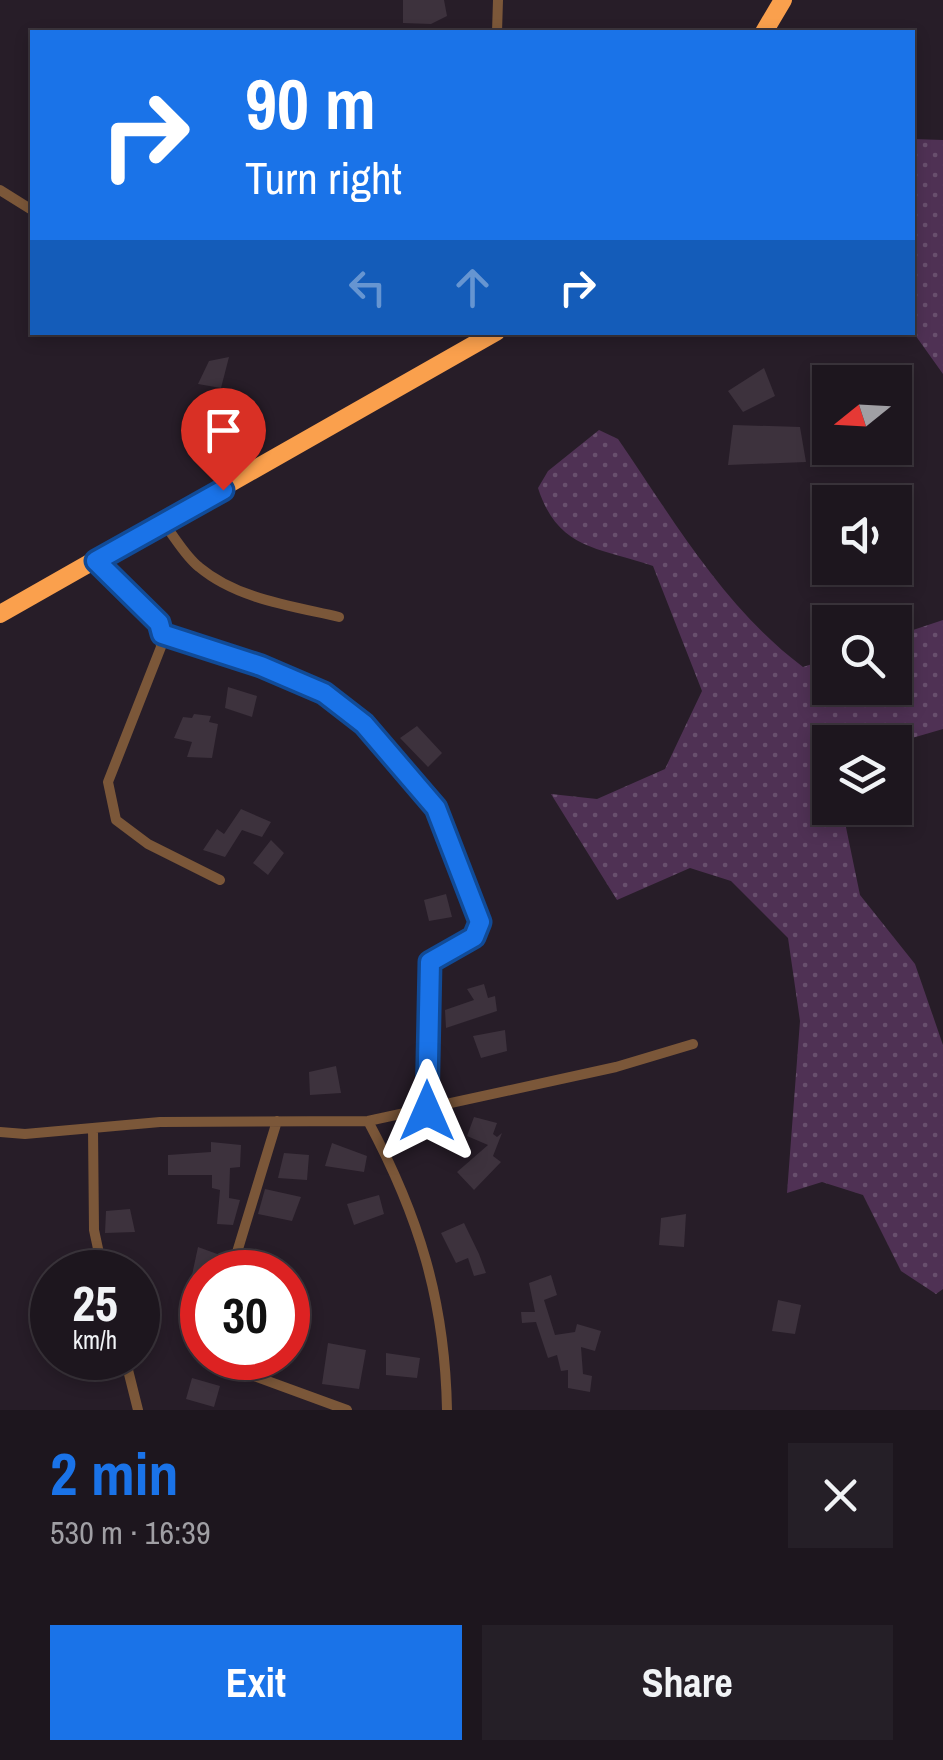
<!DOCTYPE html>
<meta charset="utf-8">
<style>
:root{--surface:#1d161e;--page:#251f27;--text:#f1f3f6;--muted:#a09fa4;--line:#3b353c;--accent:#1a73e8}
body{margin:0;font-family:"Archivo Narrow",sans-serif;background:var(--page);color:var(--text);height:100vh;display:flex;flex-direction:column;font-size:38px;white-space:nowrap}
*{box-sizing:border-box;margin:0}
p{font-size:32px;color:var(--muted)}
.icon{flex:none;width:55px;height:55px;fill:none;stroke:currentColor;stroke-width:2;stroke-linecap:round;stroke-linejoin:round}
.map{position:relative;height:1410px;overflow:hidden}
.sheet{display:flex;flex-direction:column;background:var(--surface);flex:1}
.sheet>*{flex:none}
.top-card{position:absolute;left:30px;top:30px;width:885px;height:305px;border-radius:0px;box-shadow:0 5px 15px #0003,0 0 0 2px var(--line);background:#1a73e8;color:#fff;overflow:hidden}
.needle{width:65px;rotate:252deg}
.fabs{position:absolute;left:812px;top:365px;display:grid;gap:20px}
.fabs a{display:grid;place-items:center;width:100px;height:100px;border-radius:0px;background:var(--surface);box-shadow:0 5px 15px #0003,0 0 0 2px var(--line);font-size:50px}
.speed{position:absolute;left:30px;top:1250px;display:flex;gap:20px;font-size:50px;font-weight:700;text-align:center}
.speed>*{display:grid;place-content:center;width:130px;height:130px;border-radius:50%;background:var(--surface);box-shadow:0 5px 15px #0003,0 0 0 2px var(--line);line-height:1}
.speed small{font-size:25px;font-weight:400}
.speed .limit{border:15px solid #d22;background:#fff;color:#111}
.pin{position:absolute;display:grid;place-items:center;width:85px;height:85px;color:#fff;margin:-102px -42px;border-radius:50% 50% 50% 0;rotate:-45deg;box-shadow:0 0 10px #0007}
.pin .icon{rotate:45deg}
.me{position:absolute;width:110px;margin:-55px;rotate:0deg;stroke-linejoin:round;filter:drop-shadow(0 0 8px #0008)}
.turn{display:flex;align-items:center;gap:35px;height:210px;padding:0 50px;font-size:45px}
.turn .icon{width:130px;height:130px;stroke-width:2.5}
.turn b{display:block;font-size:70px;line-height:85px}
.lanes{display:flex;align-items:center;height:95px;padding:0 50px;background:#0003;justify-content:center;gap:50px;direction:ltr}
.lanes .off{opacity:.35}
.round{display:grid;place-items:center;flex:none;width:105px;height:105px;border-radius:0px;background:var(--page)}
.headline{display:flex;align-items:center;justify-content:space-between;height:170px;padding:0 50px}
h1{font-size:60px;font-weight:700;line-height:75px;color:var(--accent)}
.action{display:flex;gap:20px;margin-top:auto;padding:20px 50px}
.action a{flex:1;height:115px;border-radius:0px;background:var(--accent);color:#fff;font-size:40px;font-weight:700;line-height:115px;text-align:center}
.action a+a{background:var(--page);color:var(--text)}
.map>svg:first-child{display:block}
</style>
<div class="map">
<svg width="943" height="1410" viewBox="0 0 943 1410">
<defs>
<pattern id="grass-dots" width="8" height="8" patternUnits="userSpaceOnUse" patternTransform="scale(2.5)"><rect width="8" height="8" fill="#4f3154"/><path d="M2 2h.1M6 6h.1" fill="none" stroke="#684f6d" stroke-width="1.8" stroke-linecap="round"/></pattern>
</defs>
<rect width="100%" height="100%" fill="#271d28"/>
<path fill="url(#grass-dots)" d="M913,139L943,140V374L913,332Z
M599,430L618,439C673,519 724,608 803,667L830,658V688H895V636L943,620V729L895,743L830,742V808H842L860,895L915,964L943,1045V1289L936,1294L901,1271L863,1195L822,1182L787,1193L800,1021L788,938L731,881L690,868L617,900L551,794L597,799L665,769L702,691L653,566C598,547 558,550 538,488L548,471Z"/>
<path fill="#3d323d" d="M403,0H444L447,16L431,24L403,23Z
M229,357L221,388L198,384L209,361Z
M764,368L775,396L743,412L728,391Z
M733,425L800,427L806,462L728,465Z
M228,687L257,696L252,717L225,708Z
M194,714L211,716L209,722L218,724L212,758L187,757L192,742L174,738L183,717L192,718Z
M417,726L442,753L428,767L400,738Z
M241,809L271,822L262,837L242,830L225,857L203,850L217,829L224,834Z
M271,840L284,853L268,875L253,863Z
M446,894L452,917L429,921L424,900Z
M484,984L488,998L495,996L497,1011L446,1028L445,1010L474,1000L467,989Z
M505,1030L507,1051L481,1058L473,1036Z
M336,1066L341,1093L310,1095L309,1072Z
M474,1117L497,1123L493,1134L497,1137L502,1133L493,1156L501,1162L474,1190L457,1172L488,1145L467,1136Z
M211,1142L241,1145L240,1167L230,1168L229,1198L240,1200L233,1225L217,1224L220,1190L212,1188V1175H168V1155L211,1152Z
M332,1143L367,1156L364,1172L325,1166Z
M284,1153L309,1155L307,1180L278,1178Z
M265,1189L301,1197L292,1221L258,1214Z
M379,1195L384,1214L354,1225L347,1204Z
M130,1209L135,1232L105,1233L106,1211Z
M686,1214L684,1247L659,1245L661,1218Z
M464,1223L479,1254L486,1273L474,1276L468,1258L456,1263L441,1233Z
M198,1247L220,1255L215,1272H202V1278L192,1275Z
M551,1275L557,1295L544,1300L555,1335L575,1332L577,1324L601,1331L595,1351L581,1347L583,1374L592,1376L590,1392L568,1388V1370L561,1371L557,1355L548,1358L536,1322L522,1323L521,1312H535L529,1283Z
M778,1300L801,1305L795,1334L772,1331Z
M328,1343L366,1350L359,1389L322,1384Z
M386,1353L420,1358L417,1378L386,1375Z
M192,1378L220,1386L214,1407L186,1399Z"/>
<g fill="none" stroke-linecap="round" stroke-linejoin="round">
<path stroke="#7b5739" stroke-width="10" d="M497,32L498,0
M0,190L32,210
M164,524C175,537 185,556 199,567C237,599 292,606 339,617
M96,561L159,623L161,647L108,782L116,820L148,844L220,880
M162,634L261,666L324,693L364,724L437,809L481,922L474,937L430,962L427,1111
M368,1121C419,1216 445,1301 447,1410
M93,1129L94,1230L103,1272
M0,1132L25,1134L160,1122L368,1121L616,1067L693,1044
M231,1272L277,1121
M125,1358L138,1410
M232,1368L347,1410"/>
<path stroke="#faa04d" stroke-width="18" d="M764,32L783,0
M0,614L496,332"/>
</g>
<g fill="none" stroke-linecap="round" stroke-linejoin="round">
<defs>
<path id="route" d="M223,490L96,561L159,623L162,634L261,666L324,693L364,724L436,808L480,922L474,937L430,962L427,1111"/>
</defs>
<use href="#route" stroke="#114b97" stroke-width="25"/>
<use href="#route" stroke="#1a73e8" stroke-width="18"/>
</g>
</svg>
<div class="fabs">
<a><svg class="needle" viewBox="-14 -14 28 28"><path d="M0-13l5 13h-10z" fill="#e53935"/><path d="M0 13l5-13h-10z" fill="#a09fa4"/></svg></a>
<a><svg class="icon" aria-label="sound" viewBox="0 0 24 24"><path d="M4 9h4l5-4v14l-5-4H4zM17 9q2 3 0 6"/></svg></a>
<a><svg class="icon" aria-label="search" viewBox="0 0 24 24"><circle cx="10" cy="10" r="6"/><path d="M15 15l6 6"/></svg></a>
<a><svg class="icon" aria-label="layers" viewBox="0 0 24 24"><path d="M12 4l9 5-9 5-9-5zM3 14l9 5 9-5"/></svg></a>
</div>
<div class="speed"><div>25<small>km/h</small></div><div class="limit">30</div></div>
<div class="pin" style="left:223px;top:490px;background:#d93025"><svg class="icon" aria-label="arrive" viewBox="0 0 24 24"><path d="M6 21V4h12l-3 4 3 4H6"/></svg></div>
<svg class="me" style="left:427px;top:1111px" viewBox="-20 -20 40 40"><path d="M0-17L14 15 0 8-14 15z" fill="#1a73e8" stroke="#fff" stroke-width="4"/></svg>
<div class="top-card">
<div class="turn"><svg class="icon" aria-label="right" viewBox="0 0 24 24"><path d="M7 20v-9h11M14 6l5 5-5 5"/></svg><div><b>90 m</b>Turn right</div></div>
<div class="lanes"><svg class="icon off" aria-label="left" viewBox="0 0 24 24"><path d="M17 20v-9H6M10 6l-5 5 5 5"/></svg><svg class="icon off" aria-label="ahead" viewBox="0 0 24 24"><path d="M12 20V5M6 11l6-6 6 6"/></svg><svg class="icon" aria-label="right" viewBox="0 0 24 24"><path d="M7 20v-9h11M14 6l5 5-5 5"/></svg></div>
</div>
</div>
<section class="sheet">
<div class="headline"><div><h1>2 min</h1><p>530 m · 16:39</p></div><a class="round"><svg class="icon" aria-label="close" viewBox="0 0 24 24"><path d="M6 6l12 12M18 6L6 18"/></svg></a></div>
<div class="action"><a>Exit</a><a>Share</a></div>
</section>
